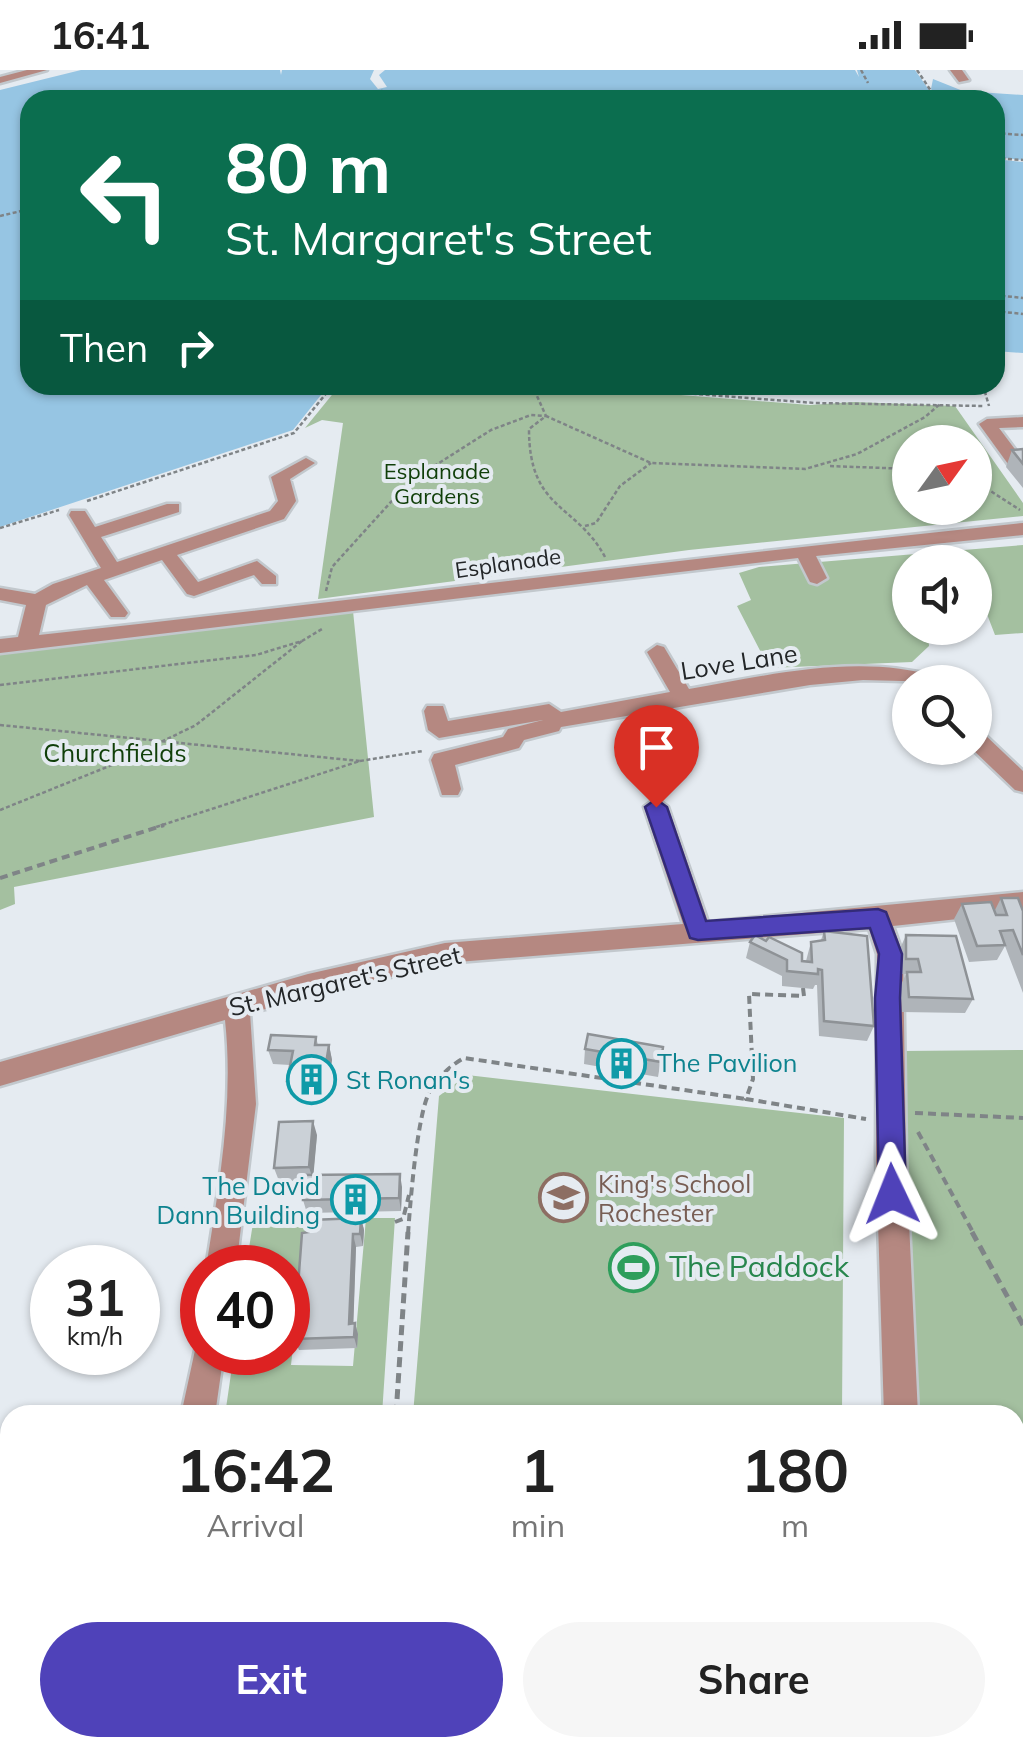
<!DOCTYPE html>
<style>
:root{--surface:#fff;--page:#f6f6f6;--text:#222;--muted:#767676;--accent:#4f42b9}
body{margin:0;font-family:Mulish,sans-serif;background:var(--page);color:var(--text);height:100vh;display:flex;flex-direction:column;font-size:38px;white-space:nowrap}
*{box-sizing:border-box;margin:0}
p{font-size:32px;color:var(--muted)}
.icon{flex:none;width:55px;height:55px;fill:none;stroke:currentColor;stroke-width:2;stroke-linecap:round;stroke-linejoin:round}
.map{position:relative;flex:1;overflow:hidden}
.panel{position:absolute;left:0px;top:1335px;width:1025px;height:352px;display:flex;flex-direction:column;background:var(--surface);border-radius:30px 30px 0 0;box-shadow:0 2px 8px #0004}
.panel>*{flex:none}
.banner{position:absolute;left:20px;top:20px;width:985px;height:305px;border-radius:30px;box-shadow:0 2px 8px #0004;background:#0b6e4f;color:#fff;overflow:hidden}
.needle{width:65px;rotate:57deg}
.buttons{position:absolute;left:892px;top:355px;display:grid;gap:20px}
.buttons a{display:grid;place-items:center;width:100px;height:100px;border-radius:50%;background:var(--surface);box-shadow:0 2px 8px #0004;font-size:50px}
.speed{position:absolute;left:30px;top:1175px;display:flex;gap:20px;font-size:50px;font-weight:700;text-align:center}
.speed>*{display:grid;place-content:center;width:130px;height:130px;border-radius:50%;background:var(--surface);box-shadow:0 2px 8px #0004;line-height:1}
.speed small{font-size:25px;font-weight:400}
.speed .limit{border:15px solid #d22;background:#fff;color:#111}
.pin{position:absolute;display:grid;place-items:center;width:85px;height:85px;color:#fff;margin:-102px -42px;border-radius:50% 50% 50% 0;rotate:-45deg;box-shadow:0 0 10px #0007}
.pin .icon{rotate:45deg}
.me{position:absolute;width:110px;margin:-55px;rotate:358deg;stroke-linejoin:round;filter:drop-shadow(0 0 8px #0008)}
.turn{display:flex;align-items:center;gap:35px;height:210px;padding:0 40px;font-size:45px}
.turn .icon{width:130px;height:130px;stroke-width:2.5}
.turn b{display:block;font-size:70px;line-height:85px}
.then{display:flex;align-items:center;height:95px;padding:0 40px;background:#0003;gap:20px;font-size:38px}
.eta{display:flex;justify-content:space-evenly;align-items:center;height:170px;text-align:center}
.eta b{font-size:60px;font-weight:700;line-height:70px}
.cta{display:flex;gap:20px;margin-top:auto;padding:20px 40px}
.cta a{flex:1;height:115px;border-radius:60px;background:var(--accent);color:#fff;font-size:40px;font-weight:700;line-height:115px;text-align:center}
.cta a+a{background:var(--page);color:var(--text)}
.status{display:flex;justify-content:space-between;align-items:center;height:70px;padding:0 50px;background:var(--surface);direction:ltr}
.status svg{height:28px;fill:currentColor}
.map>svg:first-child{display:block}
</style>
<div class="status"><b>16:41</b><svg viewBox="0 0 49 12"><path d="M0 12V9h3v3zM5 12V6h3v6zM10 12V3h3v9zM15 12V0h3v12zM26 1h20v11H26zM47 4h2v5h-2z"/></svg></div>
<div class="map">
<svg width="1023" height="1686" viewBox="0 0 1023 1686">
<rect width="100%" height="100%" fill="#e5ebf1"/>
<path fill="#a4c0a0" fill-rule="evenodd" d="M340,315H553L810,335L854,332L955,336L1023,433V446L689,480L318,529L343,353L322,350L305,358ZM910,372H975V438H910Z
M1023,475V563L995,565L975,513V492H910V558H928L929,576L912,592L769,598L737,536L751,530L739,503L759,497Z
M353,541L374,747L14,817L15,834L0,840V582Z
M1023,980V1686H931V1678H1015V1345H908L902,981Z
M467,1005L844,1048L842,1345H413L439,1026Z
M366,1148H395L382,1345H225L234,1283L288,1282V1198L246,1197L253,1153H307L291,1295L353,1296Z"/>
<path fill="#96c5e3" d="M81,0H280L281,5L282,0H374L370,9L378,19L387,17L379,5L385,0H855L859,7L857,0H915L936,30H30V315H329L293,360L0,457V20Z
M933,9L963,21L1023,25V90L995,87V30H939L931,19Z
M995,89L1023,92V283L995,281Z"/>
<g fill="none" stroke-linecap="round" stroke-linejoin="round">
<defs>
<path id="minor" d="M27,0H47L0,13V7Z
M950,0H962L969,10L959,12Z
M1023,347V357L999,358L1023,390L1008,394L979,354L987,349Z
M306,388L315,393L290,409L296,431L284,449L177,485L198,512L257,491L276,506V514H262L254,505L194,526L187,524L162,490L104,510L128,543L125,547H111L87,515L46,535L39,565C368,529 695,487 1023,453V465L816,486L827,508L817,514L810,512L798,488L0,583V569L18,567L26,535L0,530V518L35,524L53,514L101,498L69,445L71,441H85L95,457L167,434H179V442L101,467L117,492L270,441L278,431L271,407Z
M657,575L664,577L689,619C769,605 859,583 938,607L942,612L863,610L810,615L561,657L559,661L524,670L519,678L455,695L461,719L458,725H442L431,690L434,684L503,667L508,659L543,650L439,668L428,660L424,641L427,636H443L448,651L549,634L561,642L670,622L647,582Z
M975,660L983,663L1023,701V722L1015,720L971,678H975Z
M656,728L668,737L708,852L1023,822V842L893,856L903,884L906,1088L918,1345H884L876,1088L877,884L869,859L445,893L250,943L256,1034L236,1198H206C219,1116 234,1033 225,950L0,1016V992L308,904L445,873L683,854L644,737Z
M202,1268V1282H224L215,1345H181L197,1271Z
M111,1678H149L146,1686H108Z
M281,1678H328L331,1686H284Z
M895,1678H933L934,1686H896Z"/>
</defs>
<use href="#minor" stroke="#c2c8cd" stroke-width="5"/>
<path stroke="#7f8487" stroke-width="2.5" stroke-dasharray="4 2.5" stroke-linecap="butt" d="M861,0L868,13
M917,0L937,30
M381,20L386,30
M995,63L1023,65
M995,88L1023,90
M0,146L30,139
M995,225L1023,228
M995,241L1023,244
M576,315L815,333L983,336
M983,315L989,336
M830,396L910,399
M975,411L1020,440
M87,431L294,363L333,315
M585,456L596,453L620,416L651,393
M0,458L59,440
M605,487C576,433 529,441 529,359L546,346L651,393L805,399L857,384L925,347L940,334
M326,521L332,497L409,412L491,360L531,345L546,346L532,315
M0,615L256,585L302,571L322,559
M0,655L360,691L156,757
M360,691L423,681
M0,740L122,691L196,655L302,571"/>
<path stroke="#7f8487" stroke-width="4" stroke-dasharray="8 5" stroke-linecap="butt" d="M0,808L164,755
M803,918L804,926L749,924L753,1009L746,1029L866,1049
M915,1043L1023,1048
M918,1062L974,1164
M395,1152L403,1149L409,1125
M408,1164C410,1136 417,1043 430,1021C437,1008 451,995 464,988L746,1029"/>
<path stroke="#7f8487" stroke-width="5" stroke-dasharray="10 6" stroke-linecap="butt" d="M972,1162L1023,1255
M396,1345L408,1162
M0,1575L10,1577
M375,1686L376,1678"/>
<use href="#minor" fill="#b58881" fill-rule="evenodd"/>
</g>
<path fill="#afb4b9" d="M1023,379V418L1006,397L1012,380Z
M1001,828L1023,841V923L1005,876L997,890L969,892L954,849L962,834L995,840Z
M824,861L874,956L867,971L819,966L817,915H815L813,919L782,916V906L746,888L750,872L806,891L811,872L821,870Z
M906,865L973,929L965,943L902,942L900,917L906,904H899V881Z
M316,967L318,975H329L332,990L326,1026L291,1025L287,1011L290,995L273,994L268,980Z
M663,977L658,1007L584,994L585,979Z
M317,1065L313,1105L402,1117L401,1141L307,1143L303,1130L304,1111H279L274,1098Z
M361,1148L364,1160L363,1176L356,1177L353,1253H355L358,1264L357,1278L299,1280L294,1269L309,1162Z"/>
<path fill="#8e9296" d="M329,975L332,990L326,1026L323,1012Z
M313,1051L317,1065L313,1110L309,1097Z
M400,1104L402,1117L401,1141L399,1128Z
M361,1148L364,1160L363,1176L360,1164Z
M353,1164L356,1177L353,1265L349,1254Z
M355,1253L358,1264L357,1278L354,1267Z"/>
<path fill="#cbd1d7" stroke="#8e9296" stroke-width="2.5" d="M1023,379V394L1012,380Z
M1001,828H1018L1023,841V885L1013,860L1000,861L1005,875L977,876L962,834L991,832L996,845H1007Z
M824,861L867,866L874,956L824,951L822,900L818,899V904L787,901V890L750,872L755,865L766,871L769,867L802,883V891L812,892L811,872L825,870Z
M906,865L956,866L973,929L909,927L907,902H921L918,889H906Z
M588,964L663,977L661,992L585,979Z
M271,965L316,967L315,975H329L323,1012L287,1011L293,981L268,980Z
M313,1051L309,1097L274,1098L279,1052Z
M400,1104L399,1128L303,1130L305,1105Z
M361,1148L360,1164H353L349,1254L355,1253L354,1267L294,1269L302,1163L309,1162L310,1150Z
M528,1678H830L832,1686H528Z"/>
<path fill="#4f42b9" stroke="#332b78" stroke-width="2.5" d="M656,729L667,737L706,851L878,839L886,842L902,884L900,928L906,1124L902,1133L892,1137L883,1133L879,1124L875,928L879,884L870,858L698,870L690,868L645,737Z"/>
<defs>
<symbol id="building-ring" viewBox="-11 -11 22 22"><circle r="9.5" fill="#e5ebf1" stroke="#0f9aa8" stroke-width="1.5"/><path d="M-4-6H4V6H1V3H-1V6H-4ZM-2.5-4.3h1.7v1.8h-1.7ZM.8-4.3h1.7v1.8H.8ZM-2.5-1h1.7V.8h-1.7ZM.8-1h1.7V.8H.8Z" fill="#0f9aa8"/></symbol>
<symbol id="school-ring" viewBox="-11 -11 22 22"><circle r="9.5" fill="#e5ebf1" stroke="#8d6e63" stroke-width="1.5"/><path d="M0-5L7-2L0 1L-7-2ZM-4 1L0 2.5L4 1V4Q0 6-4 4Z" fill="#8d6e63"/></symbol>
<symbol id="stadium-ring" viewBox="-11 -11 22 22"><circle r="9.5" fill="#e5ebf1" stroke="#2e9e5b" stroke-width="1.5"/><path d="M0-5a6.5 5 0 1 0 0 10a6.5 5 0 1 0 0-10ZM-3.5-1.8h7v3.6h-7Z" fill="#2e9e5b"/></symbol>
</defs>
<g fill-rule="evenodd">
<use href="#building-ring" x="594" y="966" width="55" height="55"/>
<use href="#building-ring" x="284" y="982" width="55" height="55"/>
<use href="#school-ring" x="536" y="1100" width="55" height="55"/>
<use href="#building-ring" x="328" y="1102" width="55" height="55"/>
<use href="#stadium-ring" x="606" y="1170" width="55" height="55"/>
</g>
<g text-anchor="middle" stroke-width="8" stroke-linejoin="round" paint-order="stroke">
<g font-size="22" fill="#103f09" stroke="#e5ebf1">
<text x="437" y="409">Esplanade<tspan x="437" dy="25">Gardens</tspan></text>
</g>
<g font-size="22" fill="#232628" stroke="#e5ebf1">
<text transform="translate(508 493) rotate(-8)" y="8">Esplanade</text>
</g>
<g font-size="25" fill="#232628" stroke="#e5ebf1">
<text transform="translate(739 592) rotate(-9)" y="9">Love Lane</text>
<text transform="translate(345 911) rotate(-13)" y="9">St. Margaret's Street</text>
</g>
<g font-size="25" fill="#103f09" stroke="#e5ebf1">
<text x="115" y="692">Churchfields</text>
</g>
<g font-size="25" fill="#0d838f" stroke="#e5ebf1" text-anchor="start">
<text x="657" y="1002">The Pavilion</text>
<text x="346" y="1019">St Ronan's</text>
<text x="320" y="1125" text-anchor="end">The David<tspan x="320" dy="29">Dann Building</tspan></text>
</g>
<g font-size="25" fill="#785e54" stroke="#e5ebf1" text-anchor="start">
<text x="598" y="1123">King's School<tspan x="598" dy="29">Rochester</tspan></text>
</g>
<g font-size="30" fill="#27864d" stroke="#e5ebf1" text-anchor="start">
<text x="669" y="1207">The Paddock</text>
</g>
</g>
</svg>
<div class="buttons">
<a><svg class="needle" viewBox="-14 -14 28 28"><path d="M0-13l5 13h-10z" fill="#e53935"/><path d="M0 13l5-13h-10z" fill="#767676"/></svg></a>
<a><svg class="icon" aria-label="sound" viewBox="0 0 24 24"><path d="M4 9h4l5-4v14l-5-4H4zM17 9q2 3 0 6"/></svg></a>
<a><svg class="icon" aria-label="search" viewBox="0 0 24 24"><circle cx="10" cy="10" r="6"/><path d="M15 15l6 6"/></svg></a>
</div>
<div class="speed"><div>31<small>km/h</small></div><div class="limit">40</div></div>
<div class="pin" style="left:656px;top:737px;background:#d93025"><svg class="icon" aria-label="arrive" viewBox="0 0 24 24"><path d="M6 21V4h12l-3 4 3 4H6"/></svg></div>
<svg class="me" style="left:892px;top:1124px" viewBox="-20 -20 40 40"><path d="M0-17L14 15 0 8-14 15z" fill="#4f42b9" stroke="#fff" stroke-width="4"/></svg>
<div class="banner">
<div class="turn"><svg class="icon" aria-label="left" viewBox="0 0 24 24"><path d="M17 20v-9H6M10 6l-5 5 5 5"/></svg><div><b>80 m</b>St. Margaret's Street</div></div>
<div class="then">Then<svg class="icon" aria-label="right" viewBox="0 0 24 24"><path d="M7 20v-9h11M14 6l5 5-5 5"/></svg></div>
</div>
<section class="panel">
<div class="eta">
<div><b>16:42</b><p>Arrival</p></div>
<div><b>1</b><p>min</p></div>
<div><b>180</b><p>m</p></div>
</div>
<div class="cta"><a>Exit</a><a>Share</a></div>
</section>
</div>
